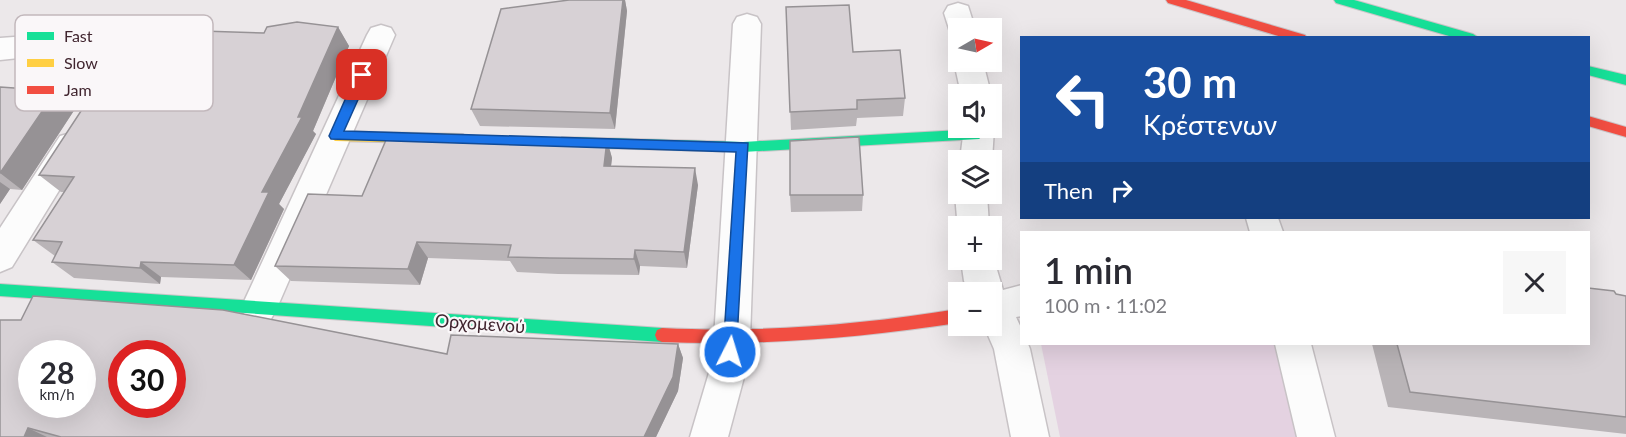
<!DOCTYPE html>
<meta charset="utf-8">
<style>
:root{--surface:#fff;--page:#f7f7f7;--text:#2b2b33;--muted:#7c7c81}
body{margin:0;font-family:Lato,sans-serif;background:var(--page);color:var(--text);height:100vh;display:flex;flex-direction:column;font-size:22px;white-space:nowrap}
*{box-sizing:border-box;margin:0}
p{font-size:20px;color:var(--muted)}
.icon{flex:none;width:33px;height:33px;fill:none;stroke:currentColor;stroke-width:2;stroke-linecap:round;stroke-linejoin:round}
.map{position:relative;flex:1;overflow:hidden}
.panel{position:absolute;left:1020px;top:231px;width:570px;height:114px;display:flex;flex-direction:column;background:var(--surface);border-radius:0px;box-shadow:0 6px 24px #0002}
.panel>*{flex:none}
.guide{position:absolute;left:1020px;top:36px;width:570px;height:183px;border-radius:0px;box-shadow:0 6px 24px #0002;background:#1a4fa0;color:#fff;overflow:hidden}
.needle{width:39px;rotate:81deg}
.buttons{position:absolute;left:948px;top:18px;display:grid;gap:12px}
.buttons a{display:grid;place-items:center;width:54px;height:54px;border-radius:0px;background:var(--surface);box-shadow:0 6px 24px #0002;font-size:30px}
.speed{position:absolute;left:18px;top:340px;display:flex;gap:12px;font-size:30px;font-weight:700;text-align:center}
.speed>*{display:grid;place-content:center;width:78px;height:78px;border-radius:50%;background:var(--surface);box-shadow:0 6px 24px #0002;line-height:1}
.speed small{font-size:15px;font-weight:400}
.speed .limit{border:9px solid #d22;background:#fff;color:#111}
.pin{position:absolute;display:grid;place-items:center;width:51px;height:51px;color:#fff;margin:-26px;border-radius:12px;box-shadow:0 3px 9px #0006}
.me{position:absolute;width:66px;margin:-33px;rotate:5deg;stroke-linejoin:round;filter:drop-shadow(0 0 4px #0008)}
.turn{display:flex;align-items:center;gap:21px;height:126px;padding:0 24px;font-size:27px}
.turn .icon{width:78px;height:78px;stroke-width:2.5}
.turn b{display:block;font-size:42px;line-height:51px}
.then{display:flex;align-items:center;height:57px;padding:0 24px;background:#0003;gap:12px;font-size:22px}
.round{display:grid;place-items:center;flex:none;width:63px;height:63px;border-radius:0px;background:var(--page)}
.head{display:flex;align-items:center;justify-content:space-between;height:102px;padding:0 24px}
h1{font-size:36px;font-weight:600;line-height:45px}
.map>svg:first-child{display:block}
</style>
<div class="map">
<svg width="1626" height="437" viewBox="0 0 1626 437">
<rect width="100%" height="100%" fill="#ece8ea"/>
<path fill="#e4d2e1" d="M1041,344H1276L1298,437H1060Z"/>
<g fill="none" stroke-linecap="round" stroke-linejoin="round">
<defs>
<path id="street" d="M958,3L968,6L975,28H958V37L951,35L944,13L948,6Z
M747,14L757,17L761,24L750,339L747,366L728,437H690L711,366L714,339L733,24L737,17Z
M381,25L391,28L395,35L277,308L271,319L259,324L247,319L241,308L367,35L371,28Z
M83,32L143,40L147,47L121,91L110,94L99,91L95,83L113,55L66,53L0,60V38Z
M958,55V62H983L991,94H961L954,62Z
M992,123L994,128L992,161L960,160L964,128H992Z
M71,133L82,136L87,145L12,267L0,272V228L60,136Z
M958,187V194H987L989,226H958V230L955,194Z
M1246,218H1278L1283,232H1250Z
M992,253L1003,290L1022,285V316L1016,317L1022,330V344H1028L1030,349L1049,437H1011L994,349L984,326H992V292H969L964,281L961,260H992Z
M1275,344H1311L1335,437H1297Z"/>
<path id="fast" d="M1334,0H1354L1473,34L1479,38H1456L1336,3Z
M1588,66L1626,75V85L1588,75Z
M979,129L985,134L979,139L743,152L562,147L556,142L562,137L743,142Z
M0,284L662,328L667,330L669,335L667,340L662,342L0,296Z"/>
<path id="slow" d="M335,131L463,134L469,139L463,144L335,141L329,136Z"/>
<path id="jam" d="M1166,0H1186L1305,35L1307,38H1285L1168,3Z
M1588,116L1626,127V137L1588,126Z
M958,309V323C859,338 762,346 662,342L657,340L655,335L657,330L662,328C762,333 859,325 958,309Z"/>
</defs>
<use href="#street" stroke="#c8c3c6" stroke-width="3"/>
<use href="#fast" stroke="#cbc5c8" stroke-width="2"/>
<use href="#slow" stroke="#cbc5c8" stroke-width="2"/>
<use href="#jam" stroke="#cbc5c8" stroke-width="2"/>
<use href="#street" fill="#fcfcfc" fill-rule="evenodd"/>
<use href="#fast" fill="#16e098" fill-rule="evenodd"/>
<use href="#slow" fill="#ffcf43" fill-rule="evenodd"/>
<use href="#jam" fill="#f24e42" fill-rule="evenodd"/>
</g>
<path fill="#b9b4b7" d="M569,0H625L627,11L615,129L480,126L471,109Z
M786,7L853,52L905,98L903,116L857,118L856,126L791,130Z
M338,27L349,46L313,131L316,134L279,204L284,209L251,280L161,277L160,284L74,278L52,262L55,256L33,240L64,192H61L39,175L197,40L264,33Z
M0,87L56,91L75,109L22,190L10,189L0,204Z
M418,140H607L612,158L611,166L698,185L687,268L640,266L639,275L558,274L517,272L510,261L428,258L420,285L291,281L275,266L362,196Z
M790,195H863L862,211L791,212Z
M1616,294L1626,296V434L1388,407L1372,344H1588Z
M0,320L447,354L678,344L683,358L678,391L656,437H0Z"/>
<path fill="#969295" d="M623,0H625L627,11L615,129L610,113Z
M338,27L349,46L313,131L316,134L279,204L284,209L251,280L234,265L262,192L298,117Z
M56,91L75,109L22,190L0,173Z
M607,140L612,158L609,183L604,166Z
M695,168L698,185L687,268L684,252Z
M0,182L10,189L0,204Z
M417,242L428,258L420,285L408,269Z
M635,250L640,266L639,275L634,259Z
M141,262L161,277L160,284L140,268Z
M678,344L683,358L678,391L656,437H644Z
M28,428L47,437H24Z"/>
<path fill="#d7d1d5" stroke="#969295" stroke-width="1.5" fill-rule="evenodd" d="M569,0H623L610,113L471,109L501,9Z
M849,5L853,52L900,50L905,98L857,100V109L790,112L786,7Z
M297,22L338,27L298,117H302L262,192H269L234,265L141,262L140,268L52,262L62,242L33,240L74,177L39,175L121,50L129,49L131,45L197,40L202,31L264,33L267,27Z
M0,87L56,91L0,173Z
M420,135L607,140L604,166L695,168L684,252L635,250L634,259L550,258L508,257L511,245L417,242L408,269L275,266L308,194L362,196L386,140H418Z
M859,137L863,195H790V141Z
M1588,288L1614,291L1616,294L1626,296V417L1410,392L1397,344H1588Z
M33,296L223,310L447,354L451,335L678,344L673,377L644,437H61L28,428L24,437H0V320H21ZM32,354H82V405H32ZM122,354H172V405H122Z"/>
<path fill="#1a73e8" stroke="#114b97" stroke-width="1.5" d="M362,71L369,75L344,131L748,143L736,357L730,359L725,357L723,352L736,152L331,139L329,136L356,75Z"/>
<g text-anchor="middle" stroke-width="4.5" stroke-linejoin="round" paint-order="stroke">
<g font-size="18" fill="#40252f" stroke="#faf7f9">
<text transform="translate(480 324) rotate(4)" y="6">Ορχομενού</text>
</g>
</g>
<rect x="15" y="15" width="198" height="96" rx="9" fill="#faf7f9" stroke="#c2b8bc" stroke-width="1.5"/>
<rect x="27" y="32" width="27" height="8" fill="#16e098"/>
<rect x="27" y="59" width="27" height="8" fill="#ffcf43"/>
<rect x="27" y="86" width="27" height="8" fill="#f24e42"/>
<g font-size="16" fill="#40252f">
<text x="64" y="42">Fast</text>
<text x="64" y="69">Slow</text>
<text x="64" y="96">Jam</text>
</g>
</svg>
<div class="buttons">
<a><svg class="needle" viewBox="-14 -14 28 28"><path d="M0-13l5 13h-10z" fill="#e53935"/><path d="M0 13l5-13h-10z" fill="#7c7c81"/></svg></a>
<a><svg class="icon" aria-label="sound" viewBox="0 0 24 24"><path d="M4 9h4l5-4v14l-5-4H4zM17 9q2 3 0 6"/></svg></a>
<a><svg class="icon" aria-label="layers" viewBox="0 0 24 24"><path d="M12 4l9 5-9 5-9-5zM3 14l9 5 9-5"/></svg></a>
<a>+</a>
<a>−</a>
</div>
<div class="speed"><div>28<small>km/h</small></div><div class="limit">30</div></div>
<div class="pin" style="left:362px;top:75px;background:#d93025"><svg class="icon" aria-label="arrive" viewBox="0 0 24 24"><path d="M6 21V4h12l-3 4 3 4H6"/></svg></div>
<svg class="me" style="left:730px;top:352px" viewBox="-20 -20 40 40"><circle r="17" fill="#1a73e8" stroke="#fff" stroke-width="3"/><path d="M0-11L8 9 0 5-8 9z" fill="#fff"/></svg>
<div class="guide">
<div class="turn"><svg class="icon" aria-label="left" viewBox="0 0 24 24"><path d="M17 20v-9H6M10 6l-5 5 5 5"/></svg><div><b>30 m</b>Κρέστενων</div></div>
<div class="then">Then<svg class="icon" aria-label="right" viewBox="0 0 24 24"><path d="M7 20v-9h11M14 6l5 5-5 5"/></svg></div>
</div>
<section class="panel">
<div class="head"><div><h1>1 min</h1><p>100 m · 11:02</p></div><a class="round"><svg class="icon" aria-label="close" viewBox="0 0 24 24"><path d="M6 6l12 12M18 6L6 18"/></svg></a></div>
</section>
</div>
